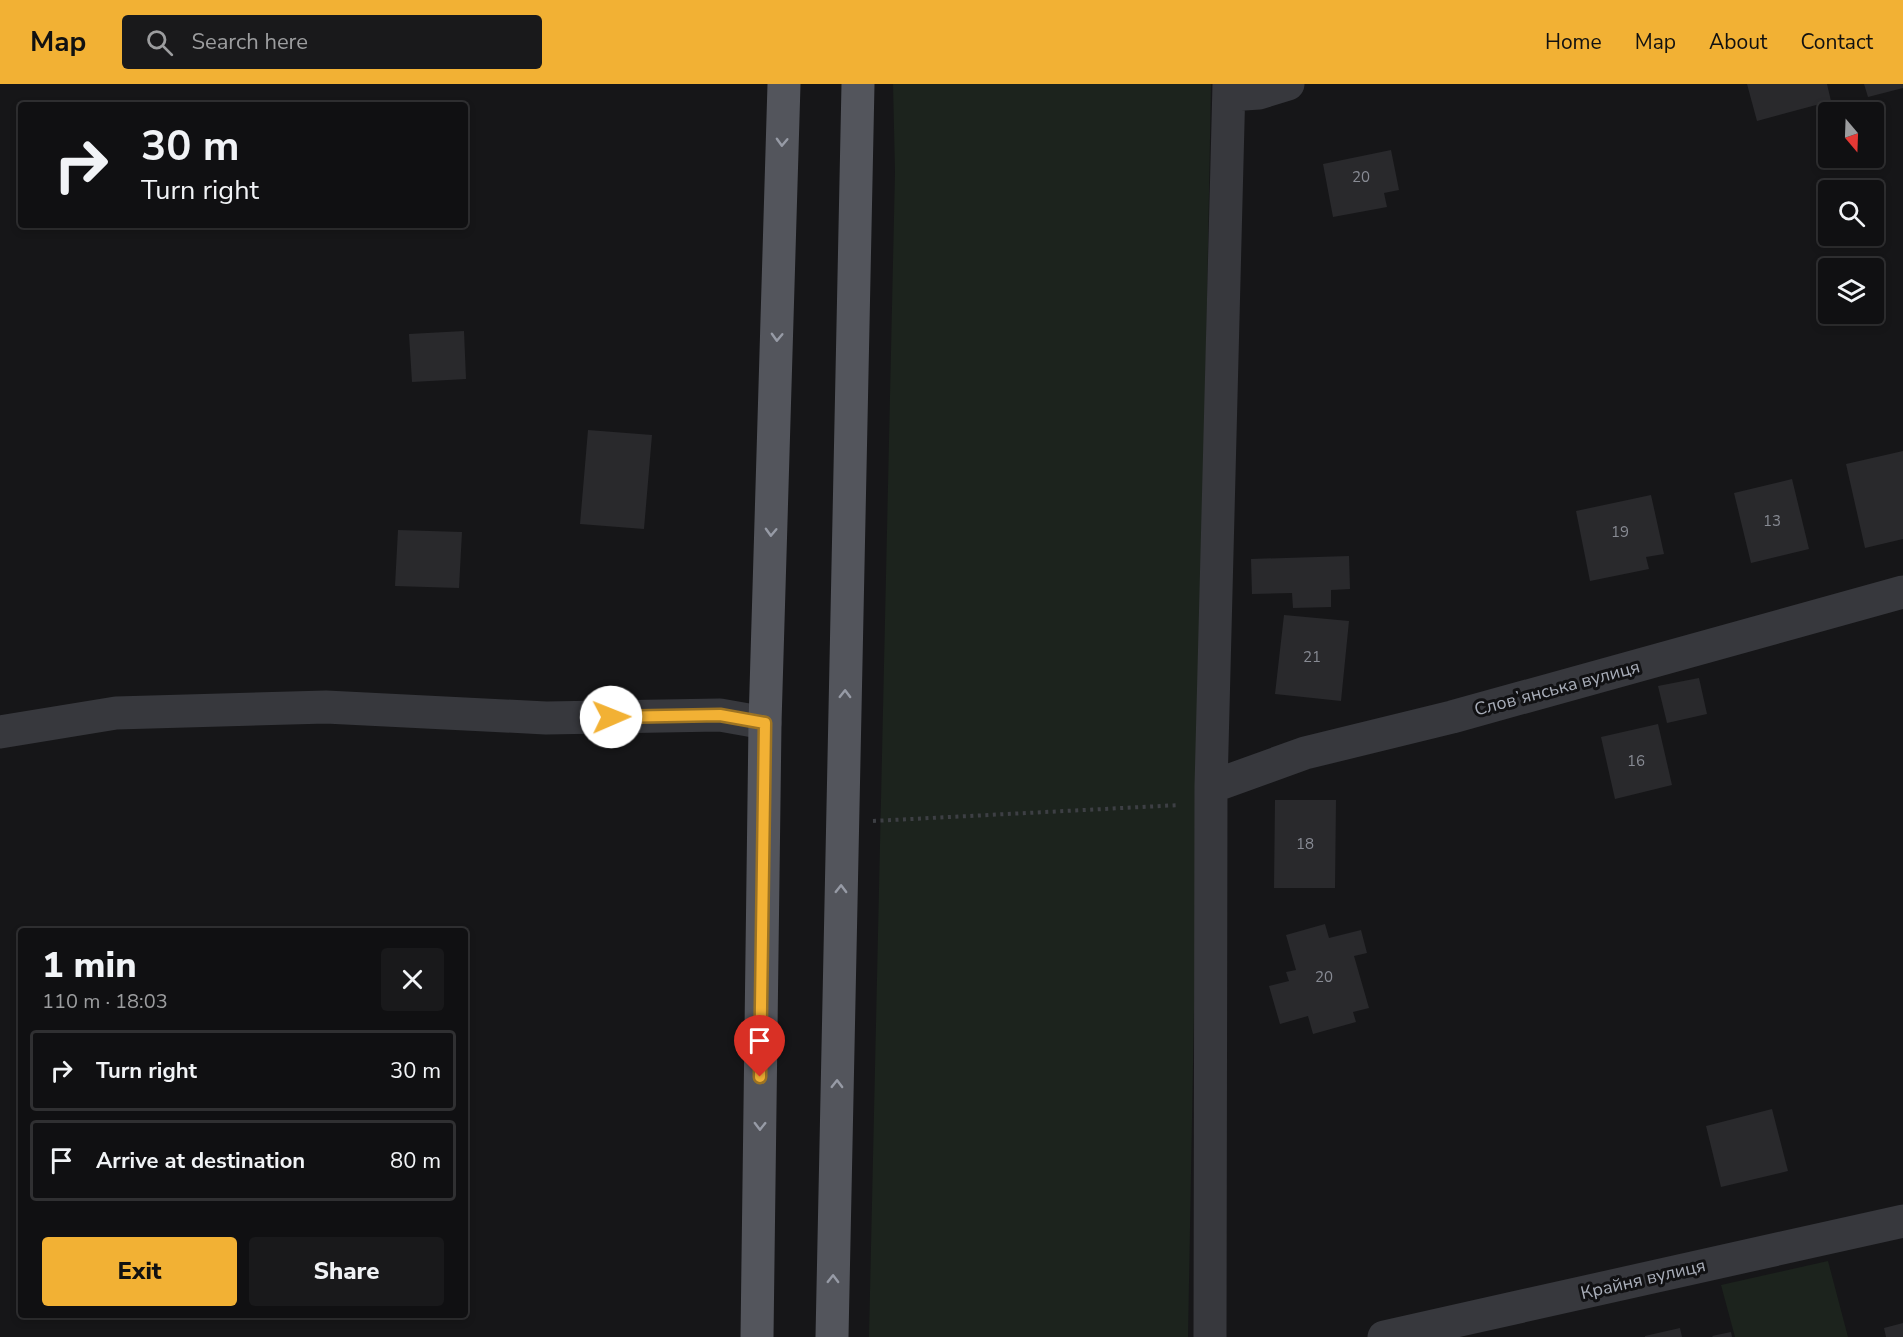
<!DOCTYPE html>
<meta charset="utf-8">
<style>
:root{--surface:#101012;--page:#19191b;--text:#f1f3f6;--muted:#9c9d9f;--line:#303032;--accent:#f2b134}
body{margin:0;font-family:"Nunito Sans",sans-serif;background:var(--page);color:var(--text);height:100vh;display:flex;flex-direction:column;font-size:22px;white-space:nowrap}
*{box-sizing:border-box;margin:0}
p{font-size:20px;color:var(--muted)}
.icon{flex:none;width:33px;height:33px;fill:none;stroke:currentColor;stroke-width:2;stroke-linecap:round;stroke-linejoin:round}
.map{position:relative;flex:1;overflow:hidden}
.side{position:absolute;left:18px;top:844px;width:450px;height:390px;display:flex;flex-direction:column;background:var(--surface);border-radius:6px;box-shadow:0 3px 9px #0003,0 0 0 2px var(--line)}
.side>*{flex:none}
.top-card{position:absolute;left:18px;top:18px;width:450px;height:126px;border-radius:6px;box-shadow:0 3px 9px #0003,0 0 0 2px var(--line);background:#101012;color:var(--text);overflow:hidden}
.needle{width:39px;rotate:161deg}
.tools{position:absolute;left:1818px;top:18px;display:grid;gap:12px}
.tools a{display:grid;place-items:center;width:66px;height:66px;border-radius:6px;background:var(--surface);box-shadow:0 3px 9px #0003,0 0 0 2px var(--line);font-size:30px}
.pin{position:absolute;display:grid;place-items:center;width:51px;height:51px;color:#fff;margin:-62px -26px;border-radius:50% 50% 50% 0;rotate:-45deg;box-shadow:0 0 6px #0007}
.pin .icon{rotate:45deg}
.me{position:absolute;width:66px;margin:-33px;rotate:89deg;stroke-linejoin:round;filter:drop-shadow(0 0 4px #0008)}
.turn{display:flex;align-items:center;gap:21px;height:126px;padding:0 24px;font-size:27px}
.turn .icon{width:78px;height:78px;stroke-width:2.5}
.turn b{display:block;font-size:42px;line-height:51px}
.round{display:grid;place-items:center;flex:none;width:63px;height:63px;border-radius:6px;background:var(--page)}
.overview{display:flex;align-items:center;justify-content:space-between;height:102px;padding:0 24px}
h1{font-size:36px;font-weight:800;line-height:45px}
.primary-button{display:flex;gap:12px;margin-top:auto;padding:12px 24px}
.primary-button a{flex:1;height:69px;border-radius:6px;background:var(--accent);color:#111;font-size:24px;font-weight:800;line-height:69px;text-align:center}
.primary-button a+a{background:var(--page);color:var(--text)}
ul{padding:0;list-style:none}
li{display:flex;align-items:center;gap:18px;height:81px;margin:0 12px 9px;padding:0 12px;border:3px solid var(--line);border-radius:6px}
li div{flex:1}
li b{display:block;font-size:22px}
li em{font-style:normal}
header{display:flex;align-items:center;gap:36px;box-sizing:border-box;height:84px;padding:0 30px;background:var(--accent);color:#111}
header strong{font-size:28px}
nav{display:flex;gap:33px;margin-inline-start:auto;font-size:21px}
.search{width:420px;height:54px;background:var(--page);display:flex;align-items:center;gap:15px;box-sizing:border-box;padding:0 21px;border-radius:6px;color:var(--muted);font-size:22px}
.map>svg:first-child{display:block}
</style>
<header>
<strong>Map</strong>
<div class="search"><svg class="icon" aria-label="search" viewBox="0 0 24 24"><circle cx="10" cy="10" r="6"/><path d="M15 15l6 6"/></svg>Search here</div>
<nav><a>Home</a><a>Map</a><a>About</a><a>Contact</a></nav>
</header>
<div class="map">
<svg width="1903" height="1253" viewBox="0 0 1903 1253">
<rect width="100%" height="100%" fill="#161618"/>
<path fill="#1c231d" d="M893,0H1211L1188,1253H869L895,88Z
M1828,1177L1848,1253H1735L1721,1201Z"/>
<path fill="#29292c" d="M1747,0H1827L1831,17L1757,37Z
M1864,0H1903V4L1868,13Z
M1391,66L1399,106L1384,109L1387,123L1333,133L1323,80Z
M464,247L466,295L412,298L409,250Z
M588,346L652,351L644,445L580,440Z
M1903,367V455L1865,464L1846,380Z
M1792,395L1809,465L1751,479L1734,409Z
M1651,411L1664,470L1646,473L1649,485L1590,497L1576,427Z
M398,446L462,448L459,504L395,502Z
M1349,472L1350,505L1331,506V523L1293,524L1292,509L1252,510L1251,475Z
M1284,531L1349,537L1341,617L1275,610Z
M1699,594L1707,630L1667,639L1658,602Z
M1658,640L1672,701L1615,715L1601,653Z
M1275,716H1336L1335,804H1274Z
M1325,840L1329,854L1361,846L1367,869L1354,872L1369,924L1353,928L1356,938L1313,950L1308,932L1280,940L1269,902L1289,897L1286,888L1296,886L1286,851Z
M1772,1025L1788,1087L1721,1103L1706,1042Z
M1903,1239V1253H1886L1884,1244Z
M1680,1244L1682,1253H1645V1252Z
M1731,1248L1732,1253H1713L1712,1252Z"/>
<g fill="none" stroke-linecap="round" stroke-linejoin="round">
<path stroke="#3d3f44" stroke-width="4" stroke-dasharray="3 4.5" stroke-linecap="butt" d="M873,737L1180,721"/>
<path stroke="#37383d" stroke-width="33" d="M1229,11L1259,9L1288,0
M0,648L116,629L326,623L546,634L720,631L765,639
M1211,703L1305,669L1452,633L1903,508
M1210,1253L1211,703L1229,0
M1384,1253L1903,1137"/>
<path stroke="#53555c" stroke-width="33" d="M757,1253L765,639L784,0
M832,1253L858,0"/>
</g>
<defs><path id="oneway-chevron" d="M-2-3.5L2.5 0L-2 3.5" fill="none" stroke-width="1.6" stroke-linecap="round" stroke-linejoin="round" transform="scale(1.5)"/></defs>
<g stroke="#979ba6">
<use href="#oneway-chevron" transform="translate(782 58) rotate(92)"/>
<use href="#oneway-chevron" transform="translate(777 253) rotate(92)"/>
<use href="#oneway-chevron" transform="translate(771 448) rotate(92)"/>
<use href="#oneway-chevron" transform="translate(845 610) rotate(-89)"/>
<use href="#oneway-chevron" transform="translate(841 805) rotate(-89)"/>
<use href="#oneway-chevron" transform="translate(837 1000) rotate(-89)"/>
<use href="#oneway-chevron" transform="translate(760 1042) rotate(91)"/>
<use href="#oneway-chevron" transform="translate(833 1195) rotate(-89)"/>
</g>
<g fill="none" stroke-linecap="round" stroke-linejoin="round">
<defs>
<path id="route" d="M611,633L720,631L765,639L760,993"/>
</defs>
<use href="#route" stroke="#9d7322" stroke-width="15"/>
<use href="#route" stroke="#f2b134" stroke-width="10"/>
</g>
<g text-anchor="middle" stroke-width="6" stroke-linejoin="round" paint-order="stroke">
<g font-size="15" fill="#888b94">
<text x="1361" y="98">20</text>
<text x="1772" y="442">13</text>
<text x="1620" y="453">19</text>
<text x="1312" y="578">21</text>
<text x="1636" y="682">16</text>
<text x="1305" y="765">18</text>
<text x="1324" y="898">20</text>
</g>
<g font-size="18" fill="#a8adb8" stroke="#111113">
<text transform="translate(1557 604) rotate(-15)" y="6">Словʼянська вулиця</text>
<text transform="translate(1643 1195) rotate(-13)" y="6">Крайня вулиця</text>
</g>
</g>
</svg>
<div class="tools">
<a><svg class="needle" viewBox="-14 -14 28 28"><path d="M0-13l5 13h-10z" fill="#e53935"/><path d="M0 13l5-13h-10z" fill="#9c9d9f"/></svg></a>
<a><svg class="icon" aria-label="search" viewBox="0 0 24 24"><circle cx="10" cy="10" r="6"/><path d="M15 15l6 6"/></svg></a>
<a><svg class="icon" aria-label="layers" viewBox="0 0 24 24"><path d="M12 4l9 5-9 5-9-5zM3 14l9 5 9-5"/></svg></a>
</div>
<div class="pin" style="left:760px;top:993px;background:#d93025"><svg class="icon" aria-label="arrive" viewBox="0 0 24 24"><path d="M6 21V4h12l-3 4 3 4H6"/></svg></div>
<svg class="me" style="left:611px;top:633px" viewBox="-20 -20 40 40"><circle r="19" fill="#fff"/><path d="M0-13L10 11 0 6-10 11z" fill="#f2b134"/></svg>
<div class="top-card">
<div class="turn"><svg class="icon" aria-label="right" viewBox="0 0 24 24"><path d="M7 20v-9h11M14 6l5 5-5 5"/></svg><div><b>30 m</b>Turn right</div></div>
</div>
<section class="side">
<div class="overview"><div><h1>1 min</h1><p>110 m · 18:03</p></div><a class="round"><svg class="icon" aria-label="close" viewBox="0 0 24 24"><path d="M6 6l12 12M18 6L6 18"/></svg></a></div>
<ul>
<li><svg class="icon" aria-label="right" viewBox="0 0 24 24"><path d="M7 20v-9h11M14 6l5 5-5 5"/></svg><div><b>Turn right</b></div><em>30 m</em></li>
<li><svg class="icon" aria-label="arrive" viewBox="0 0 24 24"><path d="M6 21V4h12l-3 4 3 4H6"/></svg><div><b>Arrive at destination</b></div><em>80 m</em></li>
</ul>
<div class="primary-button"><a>Exit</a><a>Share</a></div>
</section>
</div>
